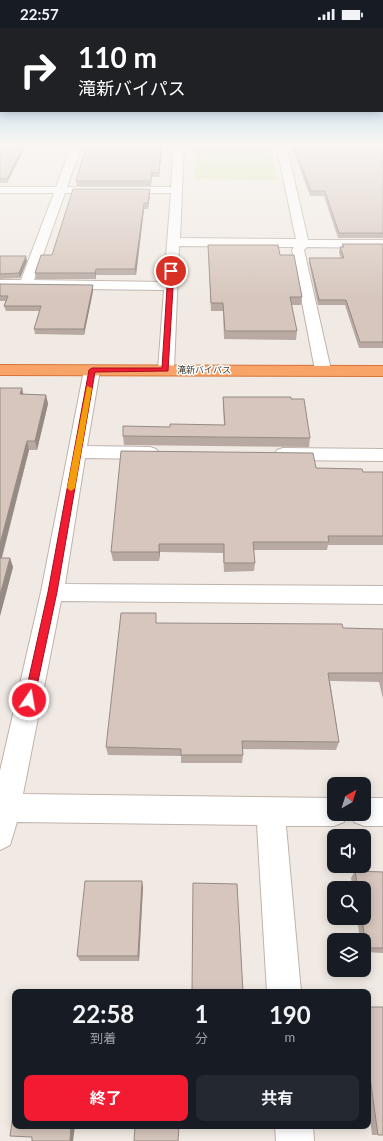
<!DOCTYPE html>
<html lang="ja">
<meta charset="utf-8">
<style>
:root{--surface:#171b24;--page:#242831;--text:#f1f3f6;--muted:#9ea1a6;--accent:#f21b31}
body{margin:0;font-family:Lato,"Noto Sans JP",sans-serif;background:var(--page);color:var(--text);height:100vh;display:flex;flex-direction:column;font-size:15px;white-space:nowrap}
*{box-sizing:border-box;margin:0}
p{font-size:13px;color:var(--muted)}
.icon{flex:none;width:22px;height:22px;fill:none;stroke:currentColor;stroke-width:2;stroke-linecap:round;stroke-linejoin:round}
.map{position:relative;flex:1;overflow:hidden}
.panel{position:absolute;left:12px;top:961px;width:359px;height:140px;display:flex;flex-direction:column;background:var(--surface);border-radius:8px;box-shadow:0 2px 10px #0003}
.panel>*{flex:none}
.banner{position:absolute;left:0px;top:0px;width:383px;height:84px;box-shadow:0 2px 10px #0003;background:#202124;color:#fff;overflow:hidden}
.needle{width:26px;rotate:39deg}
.tools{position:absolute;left:327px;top:749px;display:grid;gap:8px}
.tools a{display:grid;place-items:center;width:44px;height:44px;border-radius:8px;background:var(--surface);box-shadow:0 2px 10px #0003;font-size:20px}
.pin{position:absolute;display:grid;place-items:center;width:34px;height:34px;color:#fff;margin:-17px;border:2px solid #fff;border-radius:50%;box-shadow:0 1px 4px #0007}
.me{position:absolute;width:44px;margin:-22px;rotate:12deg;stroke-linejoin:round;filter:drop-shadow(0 0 3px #0008)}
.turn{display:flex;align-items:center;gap:14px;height:84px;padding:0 12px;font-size:18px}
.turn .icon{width:52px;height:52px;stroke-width:2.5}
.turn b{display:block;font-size:28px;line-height:34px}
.eta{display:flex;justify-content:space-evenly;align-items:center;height:68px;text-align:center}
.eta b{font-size:24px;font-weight:700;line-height:28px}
.button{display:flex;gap:8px;margin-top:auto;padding:8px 12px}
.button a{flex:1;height:46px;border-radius:8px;background:var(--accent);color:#fff;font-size:16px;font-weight:700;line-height:46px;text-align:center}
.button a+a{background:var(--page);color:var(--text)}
.status{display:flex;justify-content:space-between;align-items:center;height:28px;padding:0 20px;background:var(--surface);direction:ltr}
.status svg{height:11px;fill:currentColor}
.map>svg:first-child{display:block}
</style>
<div class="status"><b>22:57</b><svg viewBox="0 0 49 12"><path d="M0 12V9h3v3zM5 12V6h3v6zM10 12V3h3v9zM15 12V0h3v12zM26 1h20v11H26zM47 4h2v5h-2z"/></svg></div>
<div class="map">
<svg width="383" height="1113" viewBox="0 0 383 1113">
<rect width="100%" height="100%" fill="#f1eae4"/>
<path fill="#dae5ae" d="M196,116H269L277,152L195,151Z"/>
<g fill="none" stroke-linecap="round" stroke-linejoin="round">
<defs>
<path id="street" d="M72,116H82L67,159H171L174,116H184L180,210L296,211L276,116H286L308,212H383V220L307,219L304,222L331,342L329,345H317L315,342L292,222L294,219L179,218L174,342L172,345H160L158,342L164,262L0,260V252H21L54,165H0V159H56ZM65,165H171L164,254L34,252Z
M92,337L98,339L100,342L87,418L150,419L156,421L159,425L156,429L150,431L85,430L65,556L383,558V576L61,573L23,766L334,770V786H347L344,794L334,798H286L301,964H267L257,797L17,794L10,817L0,822V743L41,564L84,342L86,339Z
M283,420L383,421V433L283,432L277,430L274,426L277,422Z
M364,770H383V798H364L354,794L351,786H364Z
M275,1098H313L314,1113H276Z"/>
<path id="highway" d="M0,337L383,338V348L0,347Z"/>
</defs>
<use href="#street" stroke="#bfb3aa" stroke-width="2"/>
<use href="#highway" stroke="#d77539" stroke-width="2"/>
<use href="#street" fill="#fff" fill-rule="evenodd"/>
<use href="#highway" fill="#f8a468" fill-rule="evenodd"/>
</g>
<path fill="#b8aaa3" d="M0,116L7,155H0V156Z
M87,116H162L159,149H152L151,158H77L76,153Z
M291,116H383V210H338L324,168H310Z
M150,161V166L148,181H144L136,247H96V251H36L35,245L52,227Z
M342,216H383V320H359L345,277H318L309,235V230H341L339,225L340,219H342Z
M208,217L280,227L302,269L301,277H291L297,303L296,312L224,311L223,283H211Z
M0,228L27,233L20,250L0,251Z
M0,256L93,257V263L84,307L35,306L34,301L40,283H6L4,278L6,273H0Z
M0,360H22L23,366L46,367L48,376L37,422H29L2,530H10L13,539L0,588Z
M223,369L291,371L310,410L309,419L124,417L123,408L170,399L224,397L223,378Z
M316,440L363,444H383V517H328L327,522H254L255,535L254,543L224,544L223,525L160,524L159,533H113L111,524Z
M343,600L383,601V671L379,654L330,653L339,714L336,722L243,721V727L242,735H181V728L108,727L106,719Z
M355,843L383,844V925L364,924V912H360L357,890H364V860H353L351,850Z
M143,859L139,933H80L77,928Z
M368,979L383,1107H372L368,1073Z"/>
<path fill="#968b84" d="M24,116H27L7,155V151Z
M161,116H162L159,149V145Z
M150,161V166L148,181V175Z
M144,175V181L136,247L135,241Z
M26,228L27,233L20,250L19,245Z
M96,241V251L95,245Z
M93,257V263L84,307V301Z
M22,360L24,369L20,366Z
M46,367L48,376L37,422L35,413Z
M27,413L29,422L0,536V516Z
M159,516L160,524L159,533Z
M10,530L13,539L0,588V567Z
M142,853L143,859L139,933L138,928Z
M71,1098H75L73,1113H70Z"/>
<path fill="#d6c6bd" stroke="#968b84" d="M0,116H24L7,151H0Z
M87,116H161L159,145L151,144V153H76Z
M293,116H383V205H339L325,163H311Z
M73,161H150L148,175H144L135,241H96L95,245H35L41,227H52Z
M342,216H383V314H360L346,272H319L309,230H344L340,219H344Z
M208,217H278L280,227H294L302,269H290L297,303H225L223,275H211Z
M0,228H26L19,245L0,246Z
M0,256L93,257L84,301H34L41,278H4L8,268H0Z
M0,360H22L20,366L46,367L35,413H27L0,516Z
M223,369H291V371H304L310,410L123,408V398L170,399V396L225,397Z
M121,423L313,425L316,440L362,441L363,444H383V508H328L329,514H253L255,535H224V516H159V524H111Z
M0,530H10L0,567Z
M121,585H156V595L342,596L343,600L383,601V645H328L339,714L242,713L243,727H181V721L106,719Z
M355,843L383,844V920H366L362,890H364V860H358Z
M85,853H142L138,928H77Z
M193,855L237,856L243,964H192Z
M368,979H383V1107H378L368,1035Z
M14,1081H15V1098H71L70,1113H32V1109L10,1108Z
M135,1098H179L178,1113H134Z"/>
<linearGradient id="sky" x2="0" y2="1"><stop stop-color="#8cc6ea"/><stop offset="0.43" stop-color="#f9f6f3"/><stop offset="1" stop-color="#f9f6f3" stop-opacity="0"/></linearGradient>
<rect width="383" height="272" fill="url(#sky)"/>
<path fill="#f21b31" stroke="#9d1220" d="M171,242L174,243L168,343L95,344L57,564L34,672L32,675L29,677L25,675L24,672L48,564L89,342L92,340H162L168,243Z"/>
<path fill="#f59e0b" d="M87,358L92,360L75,460L71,463L67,460Z"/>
<g text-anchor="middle" stroke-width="3" stroke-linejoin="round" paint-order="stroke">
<g font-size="9" fill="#433a34" stroke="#fff">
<text x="204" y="345">滝新バイパス</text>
</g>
</g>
</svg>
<div class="tools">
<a><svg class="needle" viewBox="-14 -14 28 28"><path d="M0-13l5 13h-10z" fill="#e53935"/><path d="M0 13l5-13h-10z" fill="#9ea1a6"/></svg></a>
<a><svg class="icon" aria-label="sound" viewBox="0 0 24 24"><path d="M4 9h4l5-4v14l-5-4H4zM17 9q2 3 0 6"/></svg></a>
<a><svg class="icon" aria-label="search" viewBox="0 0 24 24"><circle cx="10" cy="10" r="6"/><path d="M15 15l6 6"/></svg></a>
<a><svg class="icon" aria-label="layers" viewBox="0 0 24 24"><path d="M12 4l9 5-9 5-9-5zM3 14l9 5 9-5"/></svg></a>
</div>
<div class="pin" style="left:171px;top:243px;background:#d93025"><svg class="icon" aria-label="arrive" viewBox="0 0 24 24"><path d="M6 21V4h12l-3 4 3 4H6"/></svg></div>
<svg class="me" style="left:29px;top:672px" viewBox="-20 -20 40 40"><circle r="17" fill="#f21b31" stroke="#fff" stroke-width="3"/><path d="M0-11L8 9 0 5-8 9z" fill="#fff"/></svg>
<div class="banner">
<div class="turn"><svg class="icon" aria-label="right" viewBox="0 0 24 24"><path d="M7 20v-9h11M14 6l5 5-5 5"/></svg><div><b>110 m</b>滝新バイパス</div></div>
</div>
<section class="panel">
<div class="eta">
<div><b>22:58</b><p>到着</p></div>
<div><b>1</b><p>分</p></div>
<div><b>190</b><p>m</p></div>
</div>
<div class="button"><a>終了</a><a>共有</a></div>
</section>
</div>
